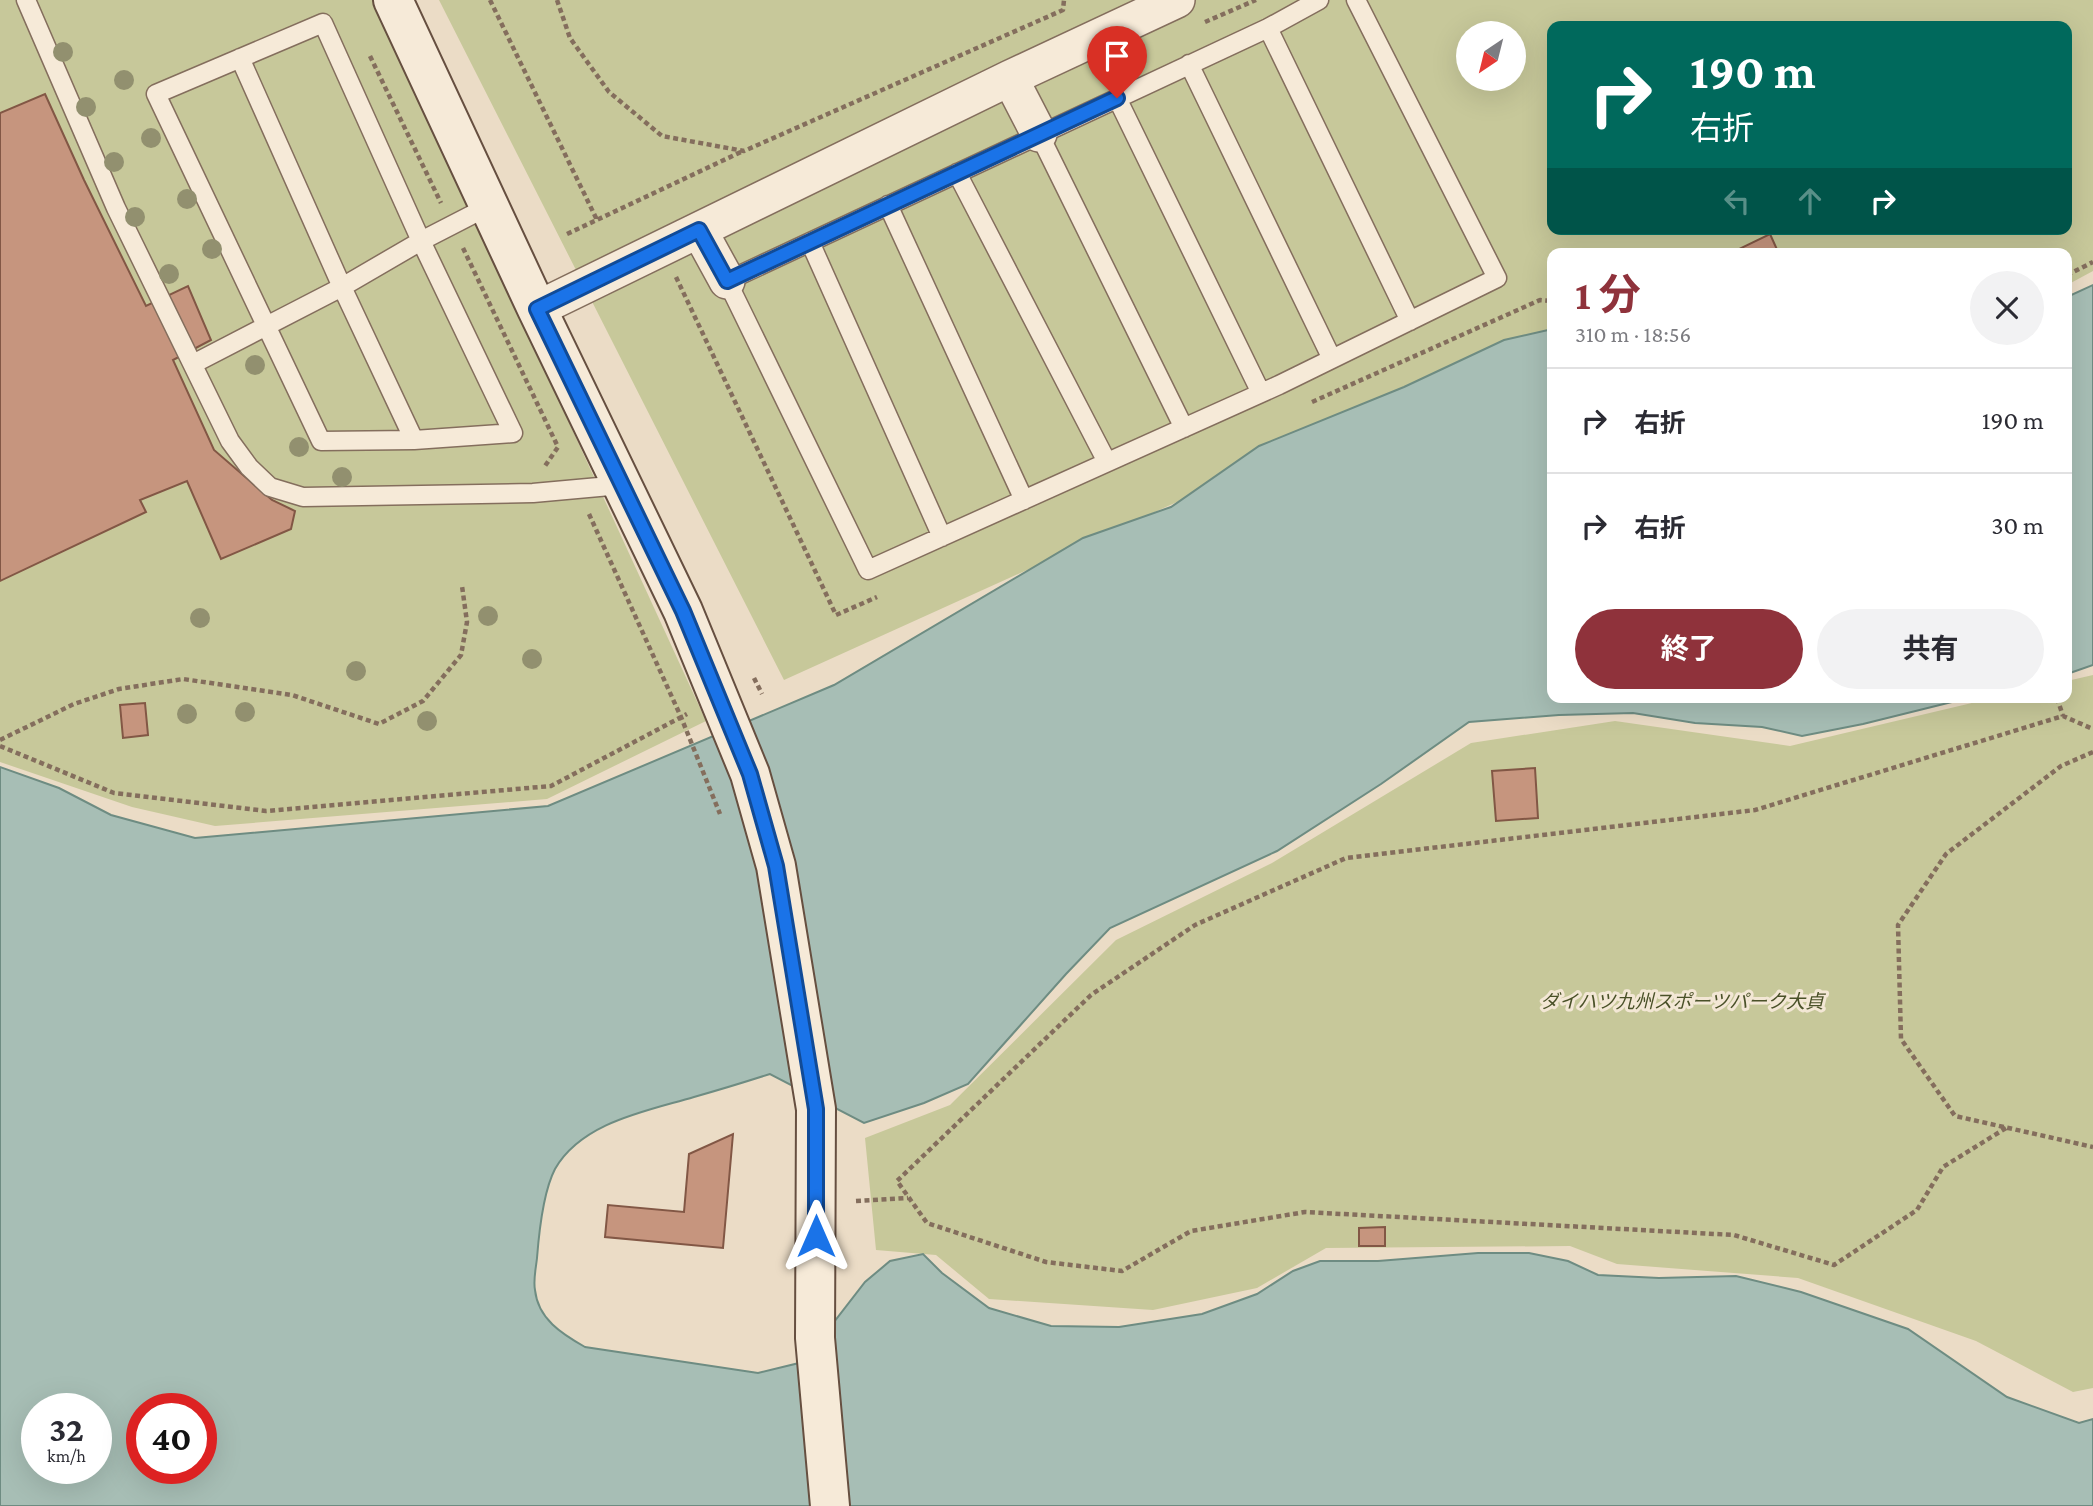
<!DOCTYPE html>
<html lang="ja">
<meta charset="utf-8">
<style>
:root{--surface:#fff;--page:#f2f2f3;--text:#2b2b33;--muted:#7c7c81;--line:#e1e1e2;--accent:#8f323b}
body{margin:0;font-family:"Crimson Pro","Noto Sans JP",serif;background:var(--page);color:var(--text);height:100vh;display:flex;flex-direction:column;font-size:26px;white-space:nowrap}
*{box-sizing:border-box;margin:0}
p{font-size:23px;color:var(--muted)}
.icon{flex:none;width:38px;height:38px;fill:none;stroke:currentColor;stroke-width:2;stroke-linecap:round;stroke-linejoin:round}
.map{position:relative;flex:1;overflow:hidden}
.sheet{position:absolute;left:1547px;top:248px;width:525px;height:455px;display:flex;flex-direction:column;background:var(--surface);border-radius:14px;box-shadow:0 7px 28px #0002}
.sheet>*{flex:none}
.banner{position:absolute;left:1547px;top:21px;width:525px;height:214px;border-radius:14px;box-shadow:0 7px 28px #0002;background:#00695c;color:#fff;overflow:hidden}
.needle{width:46px;rotate:215deg}
.controls{position:absolute;left:1456px;top:21px;display:grid;gap:14px}
.controls a{display:grid;place-items:center;width:70px;height:70px;border-radius:50%;background:var(--surface);box-shadow:0 7px 28px #0002;font-size:35px}
.speed{position:absolute;left:21px;top:1393px;display:flex;gap:14px;font-size:35px;font-weight:700;text-align:center}
.speed>*{display:grid;place-content:center;width:91px;height:91px;border-radius:50%;background:var(--surface);box-shadow:0 7px 28px #0002;line-height:1}
.speed small{font-size:18px;font-weight:400}
.speed .limit{border:10px solid #d22;background:#fff;color:#111}
.pin{position:absolute;display:grid;place-items:center;width:60px;height:60px;color:#fff;margin:-72px -30px;border-radius:50% 50% 50% 0;rotate:-45deg;box-shadow:0 0 7px #0007}
.pin .icon{rotate:45deg}
.me{position:absolute;width:77px;margin:-38px;rotate:0deg;stroke-linejoin:round;filter:drop-shadow(0 0 5px #0008)}
.turn{display:flex;align-items:center;gap:24px;height:147px;padding:0 28px;font-size:32px}
.turn .icon{width:91px;height:91px;stroke-width:2.5}
.turn b{display:block;font-size:49px;line-height:60px}
.lanes{display:flex;align-items:center;height:66px;padding:0 28px;background:#0003;justify-content:center;gap:35px;direction:ltr}
.lanes .off{opacity:.35}
.round{display:grid;place-items:center;flex:none;width:74px;height:74px;border-radius:37px;background:var(--page)}
.head{display:flex;align-items:center;justify-content:space-between;height:119px;padding:0 28px}
h1{font-size:42px;font-weight:700;line-height:52px;color:var(--accent)}
.cta{display:flex;gap:14px;margin-top:auto;padding:14px 28px}
.cta a{flex:1;height:80px;border-radius:42px;background:var(--accent);color:#fff;font-size:28px;font-weight:700;line-height:80px;text-align:center}
.cta a+a{background:var(--page);color:var(--text)}
ul{padding:0;list-style:none}
li{display:flex;align-items:center;gap:21px;height:105px;padding:0 28px;border-top:2px solid var(--line)}
li div{flex:1}
li b{display:block;font-size:26px}
li em{font-style:normal}
.map>svg:first-child{display:block}
</style>
<div class="map">
<svg width="2093" height="1506" viewBox="0 0 2093 1506">
<rect width="100%" height="100%" fill="#ebdcc6"/>
<path fill="#c7c89a" fill-rule="evenodd" d="M0,0H375L706,721L547,799L215,826L132,807L0,762Z
M439,0H2093V271L2067,285V254H1552V332L784,680ZM1552,26H2067V229H1552ZM1468,33H1514V79H1468Z
M2093,675V1388L2073,1392L1976,1341L1798,1278L1617,1264L1570,1246L1326,1248L1257,1288L1153,1310L989,1299L936,1255L876,1250L865,1138L950,1105L1116,940L1272,863L1471,743L1615,721L1790,746L1993,698H2067V681Z"/>
<path fill="#a7beb5" stroke="#6e8c82" stroke-width="2" fill-rule="evenodd" d="M2093,285V665L2067,674V297Z
M1548,330H1552V698H1968L1863,724L1802,736L1762,727L1695,723L1633,713L1559,715L1469,722L1381,784L1277,851L1110,928L1066,974L968,1084L924,1103L864,1123L770,1074C745,1082 719,1090 694,1097C647,1111 582,1122 555,1169C543,1192 539,1232 537,1258C536,1268 533,1280 535,1290C538,1319 562,1334 585,1347L758,1373L803,1362L865,1282L890,1261L923,1254L942,1273L989,1308L1051,1326L1119,1327L1202,1314L1257,1294L1293,1271L1320,1261H1378L1478,1253H1529L1568,1261L1598,1275L1659,1278L1736,1276L1801,1292L1908,1329L2007,1397L2079,1423L2093,1419V1506H0V767L59,788L111,815L195,838L548,806L834,685L1083,538L1171,507L1259,446L1404,387L1504,340ZM37,1409H96V1468H37ZM142,1409H201V1468H142Z"/>
<path fill="#c6957e" stroke="#825745" stroke-width="2" d="M45,94L84,180L146,306L188,286L211,340L173,360L214,450L272,500L295,511L291,529L221,559L187,481L140,500L146,512L0,581V113Z
M1770,234L1779,254H1738L1737,250Z
M145,703L148,735L123,738L120,705Z
M1535,768L1538,818L1496,821L1492,771Z
M733,1134L723,1248L605,1237L608,1205L684,1212L689,1154Z
M1385,1227V1246H1359V1228Z"/>
<g fill="none" stroke-linecap="round" stroke-linejoin="round">
<defs>
<path id="lane" d="M26,0L116,208L230,441L249,467L270,487L303,497L533,493L621,485
M1319,0L1268,28L727,281L868,570L1279,385L1497,278L1356,0
M323,23L421,241L513,433L414,440L321,441L156,94Z
M1268,28L1410,321
M240,58L342,287L414,440
M1189,64L1332,359
M1117,98L1261,393
M1039,134L1184,428
M957,173L1107,462
M888,205L1024,500
M810,242L942,537
M193,364L342,287L421,241L489,206"/>
<path id="street" d="M1010,78L1039,134
M699,230L727,281
M537,309L1010,78L1177,0"/>
<path id="secondary" d="M393,0L537,309L683,611L750,774L776,866L816,1109L815,1338L830,1506"/>
</defs>
<use href="#lane" stroke="#846e5d" stroke-width="21"/>
<use href="#street" stroke="#846e5d" stroke-width="38"/>
<use href="#secondary" stroke="#664f40" stroke-width="42"/>
<path stroke="#846e5d" stroke-width="4.5" stroke-dasharray="5 3.5" stroke-linecap="butt" d="M490,0L597,220
M557,0L570,38L609,92L662,136L744,151L1063,10L1064,0
M1205,22L1256,0
M370,56L441,203
M567,234L743,151
M463,248L558,447L545,466
M2067,275L2093,262
M676,277L836,615L877,597
M1312,402L1540,300L1552,301
M589,514L681,717L720,814
M754,678L762,694
M2057,698L2063,716
M0,740L74,704L119,689L183,679L292,695L379,724L423,701L461,655L467,622L462,586
M0,746L114,793L266,811L551,786L687,714
M2093,752L2061,766L1946,854L1898,925L1901,1039L1955,1116L2093,1147
M2006,1128L1943,1167L1917,1210L1834,1265L1734,1235L1305,1212L1191,1231L1122,1271L1046,1262L927,1223L897,1181L1091,995L1195,925L1346,858L1755,810L2063,716L2093,729
M856,1201L908,1198"/>
<use href="#lane" stroke="#f6ead8" stroke-width="18"/>
<use href="#street" stroke="#f6ead8" stroke-width="35"/>
<use href="#secondary" stroke="#f6ead8" stroke-width="38"/>
</g>
<g fill="#92906f">
<circle cx="63" cy="52" r="10"/>
<circle cx="124" cy="80" r="10"/>
<circle cx="86" cy="107" r="10"/>
<circle cx="151" cy="138" r="10"/>
<circle cx="114" cy="162" r="10"/>
<circle cx="187" cy="199" r="10"/>
<circle cx="135" cy="217" r="10"/>
<circle cx="212" cy="249" r="10"/>
<circle cx="169" cy="274" r="10"/>
<circle cx="255" cy="365" r="10"/>
<circle cx="299" cy="447" r="10"/>
<circle cx="342" cy="477" r="10"/>
<circle cx="488" cy="616" r="10"/>
<circle cx="200" cy="618" r="10"/>
<circle cx="532" cy="659" r="10"/>
<circle cx="356" cy="671" r="10"/>
<circle cx="245" cy="712" r="10"/>
<circle cx="187" cy="714" r="10"/>
<circle cx="427" cy="721" r="10"/>
</g>
<g fill="none" stroke-linecap="round" stroke-linejoin="round">
<defs>
<path id="route" d="M816,1236V1109L776,866L750,774L683,611L537,309L699,230L727,281L1117,98"/>
</defs>
<use href="#route" stroke="#114b97" stroke-width="18"/>
<use href="#route" stroke="#1a73e8" stroke-width="12"/>
</g>
<g text-anchor="middle" stroke-width="6" stroke-linejoin="round" paint-order="stroke">
<g font-size="19" font-style="italic" fill="#4a5128" stroke="#f3e7d5">
<text x="1682" y="1008">ダイハツ九州スポーツパーク大貞</text>
</g>
</g>
</svg>
<div class="controls">
<a><svg class="needle" viewBox="-14 -14 28 28"><path d="M0-13l5 13h-10z" fill="#e53935"/><path d="M0 13l5-13h-10z" fill="#7c7c81"/></svg></a>
</div>
<div class="speed"><div>32<small>km/h</small></div><div class="limit">40</div></div>
<div class="pin" style="left:1117px;top:98px;background:#d93025"><svg class="icon" aria-label="arrive" viewBox="0 0 24 24"><path d="M6 21V4h12l-3 4 3 4H6"/></svg></div>
<svg class="me" style="left:816px;top:1236px" viewBox="-20 -20 40 40"><path d="M0-17L14 15 0 8-14 15z" fill="#1a73e8" stroke="#fff" stroke-width="4"/></svg>
<div class="banner">
<div class="turn"><svg class="icon" aria-label="right" viewBox="0 0 24 24"><path d="M7 20v-9h11M14 6l5 5-5 5"/></svg><div><b>190 m</b>右折</div></div>
<div class="lanes"><svg class="icon off" aria-label="left" viewBox="0 0 24 24"><path d="M17 20v-9H6M10 6l-5 5 5 5"/></svg><svg class="icon off" aria-label="ahead" viewBox="0 0 24 24"><path d="M12 20V5M6 11l6-6 6 6"/></svg><svg class="icon" aria-label="right" viewBox="0 0 24 24"><path d="M7 20v-9h11M14 6l5 5-5 5"/></svg></div>
</div>
<section class="sheet">
<div class="head"><div><h1>1 分</h1><p>310 m · 18:56</p></div><a class="round"><svg class="icon" aria-label="close" viewBox="0 0 24 24"><path d="M6 6l12 12M18 6L6 18"/></svg></a></div>
<ul>
<li><svg class="icon" aria-label="right" viewBox="0 0 24 24"><path d="M7 20v-9h11M14 6l5 5-5 5"/></svg><div><b>右折</b></div><em>190 m</em></li>
<li><svg class="icon" aria-label="right" viewBox="0 0 24 24"><path d="M7 20v-9h11M14 6l5 5-5 5"/></svg><div><b>右折</b></div><em>30 m</em></li>
</ul>
<div class="cta"><a>終了</a><a>共有</a></div>
</section>
</div>
